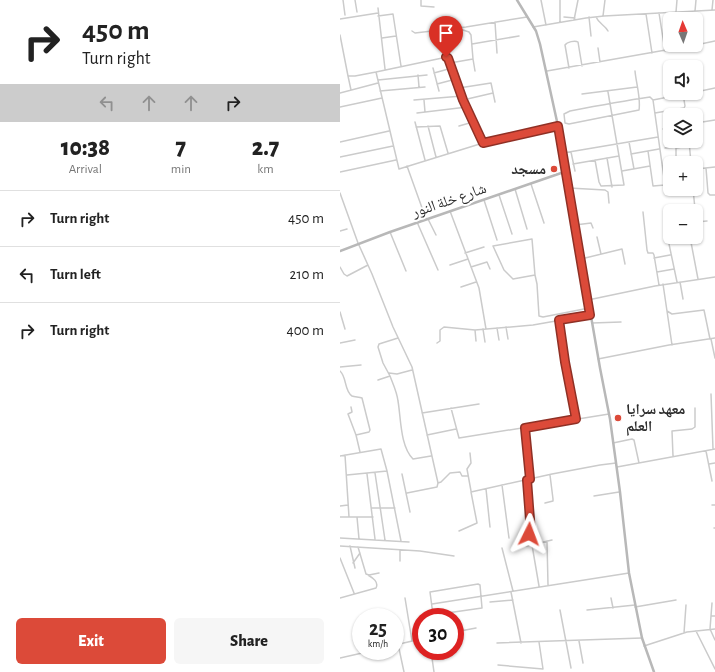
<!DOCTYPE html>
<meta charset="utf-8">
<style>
:root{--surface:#fff;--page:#f6f6f6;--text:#222;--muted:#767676;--line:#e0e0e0;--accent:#dc4a39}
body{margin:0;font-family:"Alegreya Sans","Noto Naskh Arabic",sans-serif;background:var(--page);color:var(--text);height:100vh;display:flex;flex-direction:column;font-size:15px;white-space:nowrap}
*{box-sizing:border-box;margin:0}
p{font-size:13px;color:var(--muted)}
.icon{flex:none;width:22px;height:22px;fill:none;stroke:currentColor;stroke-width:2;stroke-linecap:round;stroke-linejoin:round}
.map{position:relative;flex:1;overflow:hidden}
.sheet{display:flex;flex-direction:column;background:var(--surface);width:340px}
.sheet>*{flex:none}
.top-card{background:#fff;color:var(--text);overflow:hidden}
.needle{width:26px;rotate:358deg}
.fabs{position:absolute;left:323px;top:12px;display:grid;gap:8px}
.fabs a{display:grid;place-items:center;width:40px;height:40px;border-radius:6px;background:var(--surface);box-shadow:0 1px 3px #0004;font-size:20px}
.speed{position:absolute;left:12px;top:608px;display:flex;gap:8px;font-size:20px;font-weight:700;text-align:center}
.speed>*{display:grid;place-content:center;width:52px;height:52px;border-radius:50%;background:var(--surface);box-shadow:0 1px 3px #0004;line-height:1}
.speed small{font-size:10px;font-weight:400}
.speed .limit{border:6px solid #d22;background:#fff;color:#111}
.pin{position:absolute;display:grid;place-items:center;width:34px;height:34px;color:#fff;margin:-41px -17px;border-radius:50% 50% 50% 0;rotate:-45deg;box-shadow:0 0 4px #0007}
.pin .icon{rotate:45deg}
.me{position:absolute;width:44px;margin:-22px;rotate:3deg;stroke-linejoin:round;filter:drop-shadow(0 0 3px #0008)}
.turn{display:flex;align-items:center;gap:14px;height:84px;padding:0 16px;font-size:18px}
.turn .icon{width:52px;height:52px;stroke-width:2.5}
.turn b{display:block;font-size:28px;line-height:34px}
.lanes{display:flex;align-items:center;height:38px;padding:0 16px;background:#0003;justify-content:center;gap:20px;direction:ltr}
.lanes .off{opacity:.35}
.eta{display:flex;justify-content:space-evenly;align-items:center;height:68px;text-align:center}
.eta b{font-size:24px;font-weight:800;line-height:28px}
.action{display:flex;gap:8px;margin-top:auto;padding:8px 16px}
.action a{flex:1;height:46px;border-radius:6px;background:var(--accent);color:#fff;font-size:16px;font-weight:800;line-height:46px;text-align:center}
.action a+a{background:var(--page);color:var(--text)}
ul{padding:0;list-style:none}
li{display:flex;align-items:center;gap:12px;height:56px;padding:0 16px;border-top:1px solid var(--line)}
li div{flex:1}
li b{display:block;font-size:15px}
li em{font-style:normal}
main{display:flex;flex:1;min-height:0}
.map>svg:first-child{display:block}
</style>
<main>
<section class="sheet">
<div class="top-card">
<div class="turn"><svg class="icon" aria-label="right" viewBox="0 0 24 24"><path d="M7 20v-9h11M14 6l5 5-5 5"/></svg><div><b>450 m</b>Turn right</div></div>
<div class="lanes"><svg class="icon off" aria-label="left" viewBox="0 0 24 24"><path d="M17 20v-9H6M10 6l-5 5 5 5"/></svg><svg class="icon off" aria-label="ahead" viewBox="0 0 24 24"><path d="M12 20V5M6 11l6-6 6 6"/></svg><svg class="icon off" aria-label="ahead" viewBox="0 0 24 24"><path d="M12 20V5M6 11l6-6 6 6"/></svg><svg class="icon" aria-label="right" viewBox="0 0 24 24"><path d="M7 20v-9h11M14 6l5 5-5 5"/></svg></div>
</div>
<div class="eta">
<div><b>10:38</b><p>Arrival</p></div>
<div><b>7</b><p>min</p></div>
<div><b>2.7</b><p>km</p></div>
</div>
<ul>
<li><svg class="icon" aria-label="right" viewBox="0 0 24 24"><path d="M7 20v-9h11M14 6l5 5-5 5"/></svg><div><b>Turn right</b></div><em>450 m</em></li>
<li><svg class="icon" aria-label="left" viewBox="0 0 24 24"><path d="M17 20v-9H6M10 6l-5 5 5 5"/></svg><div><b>Turn left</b></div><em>210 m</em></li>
<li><svg class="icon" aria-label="right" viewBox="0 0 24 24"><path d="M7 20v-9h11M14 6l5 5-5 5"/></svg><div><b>Turn right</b></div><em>400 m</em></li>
</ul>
<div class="action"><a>Exit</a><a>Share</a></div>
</section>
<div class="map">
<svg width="375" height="672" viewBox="0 0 375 672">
<rect width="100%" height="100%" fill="#fff"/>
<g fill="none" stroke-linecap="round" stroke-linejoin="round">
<path stroke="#cbcbcb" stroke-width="1.5" d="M3,0L5,15
M15,0L17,12
M81,0V6L94,7
M201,0L206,25
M220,0V22
M38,8L45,69
M372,10L373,0
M355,11L356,0
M336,12L337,0
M319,13L325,51
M326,13L330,35
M306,14L312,53
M38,16L53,14L61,66
M263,16L265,0
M224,17L235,18
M249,17L251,36
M256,17C259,24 265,25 268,31
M0,19L38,13
M234,20L238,0
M155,22L157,53
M193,27L246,18L264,16L375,10
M72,31L75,33L126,27L187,17
M0,35L8,76H15L36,72L59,169L143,143L218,126
M42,38L56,36
M132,44L179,36
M356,45L375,41
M258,48L260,62
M133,59L135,71
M110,63L133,59L131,35L129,32L120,29
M93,68L99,91
M229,68L225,45C227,42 235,40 238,42L242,66
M207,71L354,45
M295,71C296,83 301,98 299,110L229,124L225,123L224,114L230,111C256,106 283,101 310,97L313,100
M36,72L107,57L123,100L143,142
M94,73L112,68
M78,75L79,87
M8,76L11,90
M38,80L87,75
M97,84L116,79
M119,88L151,83L155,102
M40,91L85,87
M356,92L375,88
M0,93L38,83
M242,94L297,87
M74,100L122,96
M84,100L85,112
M123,100L153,93
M0,107L42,98
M77,113L127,107
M315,113L344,108L345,106L343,94
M75,122L85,160
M356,123L375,120
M88,126L96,157
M119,126L133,122
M76,127L100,126L108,153
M323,129L330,128
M349,141L351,163
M0,142L49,131
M289,142L294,169
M325,148L336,147
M308,151L313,186L325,185L313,100L349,93
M231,152L235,171
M223,153L318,137
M291,154L319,149
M0,157L53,146
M267,158L272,187
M255,160L259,182L261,186L284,185L268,92
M336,163V148L349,146
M233,164L279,156
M67,166L86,219
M366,168L368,193L370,195H375
M356,169L375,167
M282,171L310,166
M324,171L330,170
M0,172L56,160
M191,184L204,223
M229,188L265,190L268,192L269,203
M175,189L187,229
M338,189L341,193L352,191
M0,193L18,243L32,274L53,327L72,367L98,483L97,487L67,493
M159,195L172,234
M144,200L157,240
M110,211L139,288L146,329
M346,211L347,210L355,209L353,189
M303,212L307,250L308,253H313L314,255L319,285
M88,219L96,235
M77,222L98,270
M356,222L367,221
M235,225L251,223L253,228
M0,231L7,229
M50,232L66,271
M257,237L261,254
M350,237L358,279
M329,244L337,282
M125,253L144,247
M314,258L330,255
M241,259L282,249L285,264
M110,265L128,259
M0,267L4,274L7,276L28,265
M131,267L147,262L150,269
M317,272L334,269
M195,275L173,279L164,270L153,246L192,239L195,275L197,284L199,316L203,317L249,308
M340,282L343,299
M323,284L332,345
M121,287L136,282
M248,300L315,286L375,277
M327,311L332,314L364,310L370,339
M0,312L5,329
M219,320L225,362L236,419
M252,323L281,322
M166,327L168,339
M157,328L159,340
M143,329L145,342
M135,330L136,341
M371,339L375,358
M0,343L15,340
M97,343L100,341V330L104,327L135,330L193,325L250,315
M258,359L329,345L375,338
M0,367L21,365
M0,371C7,377 4,391 12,396C15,397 19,397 22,398L30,430L29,432L16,435L20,452
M49,373L57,374L72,370
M50,376L43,363L38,347L39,344L58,338
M38,380L50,376C53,384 57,392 58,401C61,418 60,446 73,459L91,456
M371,394L373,449
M11,407L12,412L8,414L16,435
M111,408L119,438L269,414
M82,413L139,404
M185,427L190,479
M87,435L116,429
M273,443L292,439L294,440L299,463
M366,451L372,481
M130,453L131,463L127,469L131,491
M5,455L9,517H33
M0,456L41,449L47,471
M333,456L332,431L352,429L355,427V408
M369,464L375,463
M277,467L375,449
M35,473L45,540
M27,474L35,539
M62,474L70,512
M7,475L47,471L61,541
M98,483L101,482L110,473L120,472L122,476H128
M162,485L169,538
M146,489L150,527
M254,496L279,492
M205,503L213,501V499L210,475
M372,505H375
M0,506L8,505
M31,508H55
M0,517H9
M17,517L19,539
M374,528H375
M119,531L137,523L131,492L212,474L260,465L276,463
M182,535L191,533L187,480
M0,538L69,542
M207,541L208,585
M192,545L199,586
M0,546L80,551L114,556
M10,546L15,568
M186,546L212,540
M18,547L26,574L29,575L39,573
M162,548L173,591
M0,558L14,593
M60,561V550
M13,563L20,553
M138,584L140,585L142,608L93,615L90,592Z
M171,592L181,643
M0,598L36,588C39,582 33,578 28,575
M65,598L72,641
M271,598L273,608
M150,602L173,600
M372,603L370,629L375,640
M92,604L289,573
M295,607L336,600
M220,610L231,668
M247,610L295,605
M371,616H375
M356,631L375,669
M115,632L136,628
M344,633L346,605
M239,641L243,663
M157,643L302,638
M58,644L64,672
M55,645L81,639
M304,646L347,632L375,629
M91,651L94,672
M0,658L31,651
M158,665L203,669L199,642"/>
<path stroke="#b8b8b8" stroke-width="2.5" d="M177,0L196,31L200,44L218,126L260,368L270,419L280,492L289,573L302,638L314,672
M0,251L50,232L227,171"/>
</g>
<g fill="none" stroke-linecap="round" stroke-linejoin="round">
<defs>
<path id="route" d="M106,57L108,58L123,100L143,143L218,126L250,315L219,320L225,362L236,419L185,428L190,479L187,480L191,533L189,534"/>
</defs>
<use href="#route" stroke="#8f3025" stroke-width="10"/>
<use href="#route" stroke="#dc4a39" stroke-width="7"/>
</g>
<g fill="#dc4a39" stroke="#fff" stroke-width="1.5">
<circle cx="214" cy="169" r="4"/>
<circle cx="278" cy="418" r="4"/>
</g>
<g text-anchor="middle" stroke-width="4" stroke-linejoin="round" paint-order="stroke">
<g font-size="15" font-weight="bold" fill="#2e2e2e" stroke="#fff" text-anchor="end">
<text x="206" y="174">مسجد</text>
<text x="286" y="414" text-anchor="start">معهد سرايا<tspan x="286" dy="17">العلم</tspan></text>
</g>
<g font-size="15" fill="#2e2e2e" stroke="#fff">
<text transform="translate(109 200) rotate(-19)" y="5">شارع خلة النور</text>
</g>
</g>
</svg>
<div class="fabs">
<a><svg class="needle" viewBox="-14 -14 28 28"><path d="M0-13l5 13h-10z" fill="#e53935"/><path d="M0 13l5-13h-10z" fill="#767676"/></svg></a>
<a><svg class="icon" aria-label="sound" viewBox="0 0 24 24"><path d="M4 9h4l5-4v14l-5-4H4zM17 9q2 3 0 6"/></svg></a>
<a><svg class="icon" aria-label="layers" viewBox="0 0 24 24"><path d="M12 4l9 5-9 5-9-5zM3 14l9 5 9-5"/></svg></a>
<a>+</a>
<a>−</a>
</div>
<div class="speed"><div>25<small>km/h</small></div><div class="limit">30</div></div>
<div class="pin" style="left:106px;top:57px;background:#d93025"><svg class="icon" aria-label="arrive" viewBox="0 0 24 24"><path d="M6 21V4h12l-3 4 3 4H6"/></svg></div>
<svg class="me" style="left:189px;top:534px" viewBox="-20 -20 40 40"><path d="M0-17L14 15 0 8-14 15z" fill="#dc4a39" stroke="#fff" stroke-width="4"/></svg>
</div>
</main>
